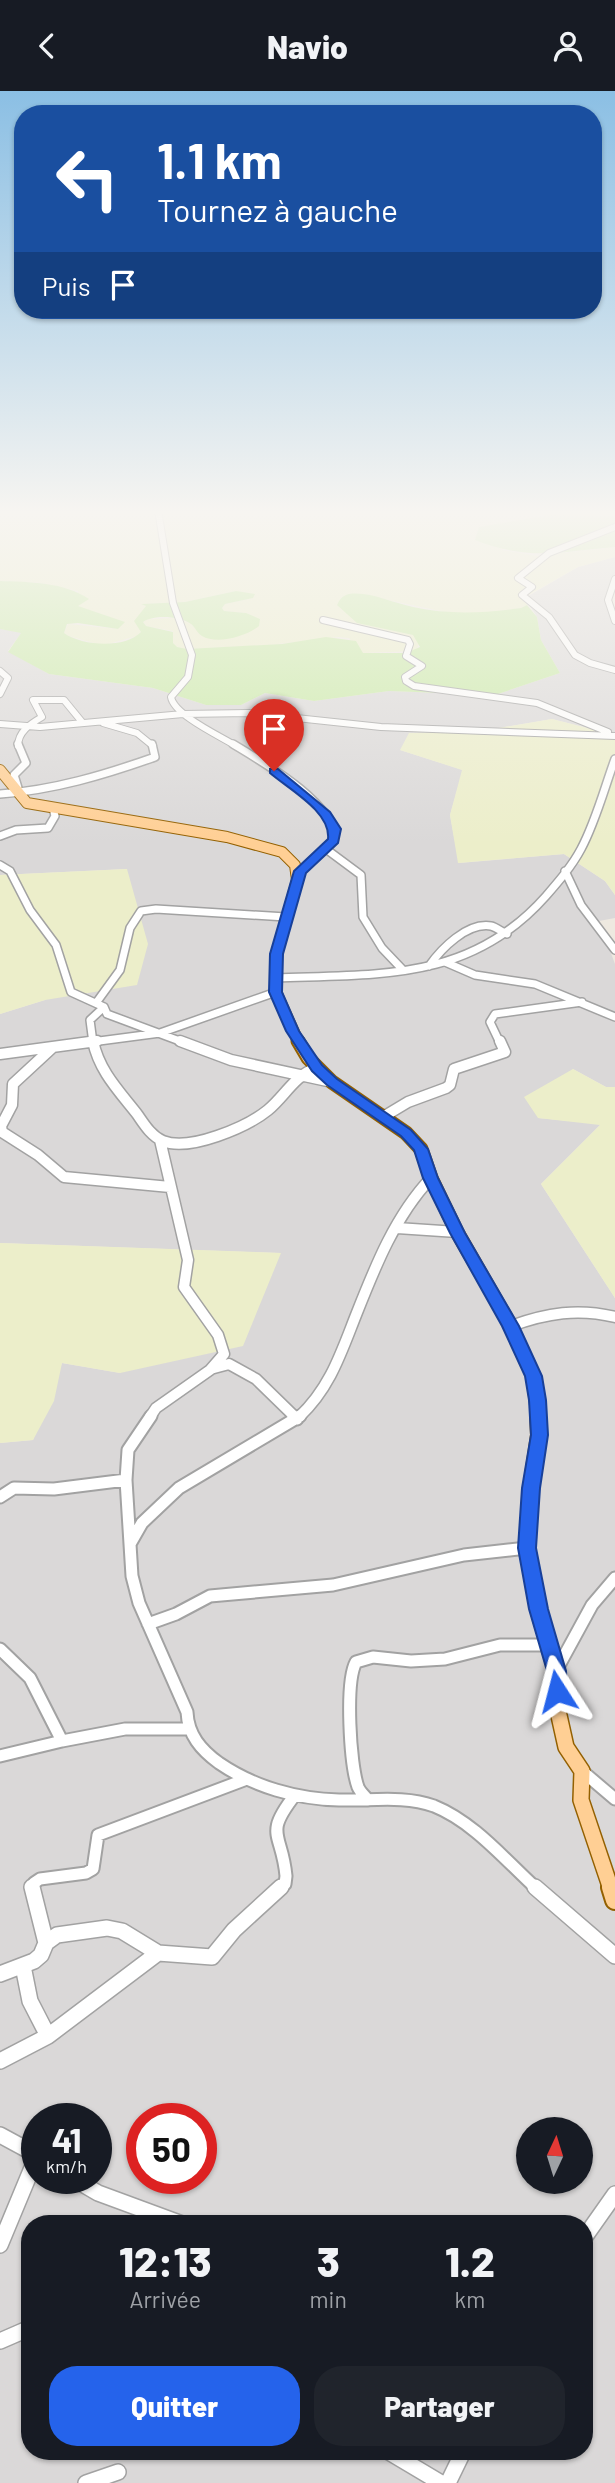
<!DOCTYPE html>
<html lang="fr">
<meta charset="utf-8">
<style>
:root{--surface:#171b24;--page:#20242c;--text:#f1f3f6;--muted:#9ea1a6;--accent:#2563eb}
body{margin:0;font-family:Barlow,sans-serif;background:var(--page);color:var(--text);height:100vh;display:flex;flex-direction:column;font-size:26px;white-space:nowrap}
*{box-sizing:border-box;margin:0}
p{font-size:23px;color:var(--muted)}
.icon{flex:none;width:38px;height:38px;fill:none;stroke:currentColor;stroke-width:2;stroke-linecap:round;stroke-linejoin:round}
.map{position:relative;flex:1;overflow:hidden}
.sheet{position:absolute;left:21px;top:2124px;width:572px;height:245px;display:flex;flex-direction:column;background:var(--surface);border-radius:28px;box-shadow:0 2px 5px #0004}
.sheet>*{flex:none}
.hud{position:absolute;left:14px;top:14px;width:588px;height:214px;border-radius:28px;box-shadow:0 2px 5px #0004;background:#1a4fa0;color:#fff;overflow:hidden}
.needle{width:46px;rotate:4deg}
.tools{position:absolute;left:516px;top:2026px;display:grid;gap:14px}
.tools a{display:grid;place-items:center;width:77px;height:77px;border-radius:50%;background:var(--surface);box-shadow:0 2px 5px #0004;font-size:35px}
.speed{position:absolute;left:21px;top:2012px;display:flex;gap:14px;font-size:35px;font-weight:700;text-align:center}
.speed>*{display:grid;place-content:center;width:91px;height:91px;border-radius:50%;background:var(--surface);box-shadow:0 2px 5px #0004;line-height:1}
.speed small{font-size:18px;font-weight:400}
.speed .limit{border:10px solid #d22;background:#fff;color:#111}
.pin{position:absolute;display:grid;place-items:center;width:60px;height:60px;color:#fff;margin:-72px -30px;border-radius:50% 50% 50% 0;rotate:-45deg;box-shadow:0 0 7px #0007}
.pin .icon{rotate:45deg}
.me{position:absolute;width:77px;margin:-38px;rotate:351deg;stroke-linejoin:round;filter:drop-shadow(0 0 5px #0008)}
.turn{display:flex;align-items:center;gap:24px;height:147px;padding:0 28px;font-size:32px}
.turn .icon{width:91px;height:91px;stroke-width:2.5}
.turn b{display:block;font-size:49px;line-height:60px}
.then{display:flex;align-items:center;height:66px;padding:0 28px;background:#0003;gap:14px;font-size:26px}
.eta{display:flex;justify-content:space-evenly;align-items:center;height:119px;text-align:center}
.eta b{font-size:42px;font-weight:800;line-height:49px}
.button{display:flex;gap:14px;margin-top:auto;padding:14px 28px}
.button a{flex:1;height:80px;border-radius:28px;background:var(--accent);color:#fff;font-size:28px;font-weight:800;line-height:80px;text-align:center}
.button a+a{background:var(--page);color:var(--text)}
header{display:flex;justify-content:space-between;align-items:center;height:91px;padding:0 28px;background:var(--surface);font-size:32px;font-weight:800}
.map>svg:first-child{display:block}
</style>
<header><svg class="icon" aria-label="back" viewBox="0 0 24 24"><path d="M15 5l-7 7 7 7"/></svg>Navio<svg class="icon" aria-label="person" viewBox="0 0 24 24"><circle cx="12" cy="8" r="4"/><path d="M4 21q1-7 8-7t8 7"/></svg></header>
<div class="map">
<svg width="615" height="2392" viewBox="0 0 615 2392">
<rect width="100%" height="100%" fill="#eee9e0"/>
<path fill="#dad8d8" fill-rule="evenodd" d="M615,466V498L608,499L615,529V644L552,628L481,640L400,659L463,679L450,724L459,772L564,763L605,790L615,804V827L599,830L615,873V996H606L573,978L538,1027L601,1033L541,1093L615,1207V2392H0V1352L33,1349L62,1272L120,1282L280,1162L0,1152V923L45,909L127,778L0,784V538L22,541L8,560L49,583L153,597L206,614H241L265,602L314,610L389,600L495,604L560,582L541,549L537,526L525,507L578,476ZM37,2028H96V2088H37ZM142,2028H201V2088H142ZM528,2039H581V2091H528ZM30,2133H584V2361H30Z"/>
<path fill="#eceeca" d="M0,419H615V425L550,424L502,459L537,465L615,456V466L578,476L525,506L527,514L521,517L479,523L445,521L364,504L340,517L352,524L357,532L413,544L420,552L415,560L363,562L349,547L338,546L270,554L187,558L176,556L173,552V540L146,535L143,531L148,528L177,527L191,533L201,544L246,522L224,520L222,517L225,513L253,507L236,500L185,511L143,513L146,515L141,541L137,545L108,553H97L69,545L64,542L68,533L118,538L124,531L77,515L78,500L40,492L0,490Z
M552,628L615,644V804L605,790L564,763L458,772L450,724L462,679L400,659L409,642L481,640Z
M127,778L148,853L137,894L45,909L0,923V784Z
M573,978L606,996H615V1207L541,1093L600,1034L538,1027L524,1006Z
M0,1152L281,1162L243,1255L120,1282L62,1272L54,1310L33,1349L0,1352Z"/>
<path fill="#c8eaa4" d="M550,424L615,425V456C559,461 529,470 475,449L479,436Z
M0,490C29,491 64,491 89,508L78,515L125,531L118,538L78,532L67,533L64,542C82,555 125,558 141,541L134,530L146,515L141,513L185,511L236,500L255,503L253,507L225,513L222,517L224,520L246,522L260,528L259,535C247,545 217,554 202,545C197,542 195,536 191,533C180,525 154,523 143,531L146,535L173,541V552L177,556L187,558L282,553L326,546L356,550L363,562H406L420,556L413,544L357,532L337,514C340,508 342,505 349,503C369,500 393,512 413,516C450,524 484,522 521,517L527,514L537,526L541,549L560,582L495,604L389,600L314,610L265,602L241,614H206L153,597L49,583L8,561L21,542L0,538Z"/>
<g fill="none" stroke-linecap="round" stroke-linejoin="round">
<defs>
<path id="minor-far4" d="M158,419L173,512L192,564L188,586L171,606C174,624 220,645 236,655
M615,436L549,462L518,487L532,496L522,504L549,526L575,564L590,572L615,579
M615,488L608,509L615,530
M323,529L408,549L410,553L406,565L422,575L405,586L406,590L414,595L537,612L608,641
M0,580L8,587L0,603
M103,632L137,642L153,655
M0,633L40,636L183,623L249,622L381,636L615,645
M18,655C18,641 30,633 42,626L33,609H64L82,631"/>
<path id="minor-far3" d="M18,653L26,672L14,684L19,700
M233,653C261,670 339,714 334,750L300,780L297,789
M0,703C54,699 104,684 155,666L152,653
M0,745L16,739L48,737L55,725L53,717
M326,758L361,784L363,826L382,857L402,878
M0,774L10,780L30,819L56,854L71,901L104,916L107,923L185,952
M565,780L581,814L615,859
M445,871L475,884L535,893L615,926
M429,875C441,858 467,831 491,835C496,836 502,841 507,843
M276,887C381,883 471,890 546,805C559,790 572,775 581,758C596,730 604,698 615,668
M96,912L120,879L130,837L141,820L156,818L286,826
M84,952L160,942L276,901
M93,952L90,929L104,916
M500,952L490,931L495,923L582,911"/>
<path id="minor-far2" d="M93,950C99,980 119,1000 137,1023C144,1033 151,1045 163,1050C189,1061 247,1036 268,1019C285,1005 294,985 316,977
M180,950L231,969L332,991
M53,956L13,993L12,1014L1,1035L2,1041L38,1064L64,1086L170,1096
M0,963L97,950
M383,1026L408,1011L446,997L450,994L454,978L505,961L500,950
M397,1137L457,1141
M511,1235C547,1222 578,1217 615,1226
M214,1277L229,1273L256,1288L295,1326
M150,1326L156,1317L210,1279L224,1263L218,1244L184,1196L188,1169L160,1049
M299,1326C330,1297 341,1262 356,1224C375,1176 395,1125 431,1087"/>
<path id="minor-far1" d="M151,1325L128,1359L126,1389L132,1485L139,1512L187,1621C188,1644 201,1659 219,1672C254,1696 297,1708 339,1709C371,1710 404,1704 434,1715C474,1731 506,1770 537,1798
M293,1325L297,1328
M0,1406L14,1397L54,1398L126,1389
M130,1453L142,1432L179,1397L300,1325
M148,1533L176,1523L210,1505L333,1494L464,1464L527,1457
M0,1558L30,1587L62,1650L125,1638H188
M556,1580L592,1514L615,1487
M0,1665L62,1650
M582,1680L615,1708
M368,1709C365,1705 360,1701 358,1696C350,1674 345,1591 356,1571L373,1566L411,1570L445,1568L500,1554H549
M32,1798L34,1792L40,1788L86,1782L93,1778L98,1744L244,1689
M279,1798L285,1793L286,1785C282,1741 263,1745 295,1704"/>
<path id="minor" d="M32,1796L46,1852
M535,1796L615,1865
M23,1875L30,1910L48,1945
M0,1883L34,1870L41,1864L46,1852L57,1844L107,1837L122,1840L158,1862L212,1866L234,1839L281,1796
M0,1970L48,1945L158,1862
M0,2044L37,2064
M74,2088L98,2102L182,2133
M584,2147L615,2103
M0,2154L37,2065
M0,2250L30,2237
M389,2361L441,2392
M86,2392L118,2381
M448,2392L463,2361"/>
<path id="major-far3" d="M0,679L27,712L227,746L282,761L295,774L297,789L277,863L276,901L299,952"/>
<path id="major-far2" d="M298,950L308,967L332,991L406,1042L421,1058L431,1087L457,1141L511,1235L533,1285L538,1326"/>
<path id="major-far1" d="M538,1325L539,1344L531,1397L527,1457L538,1518L556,1580L558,1620L566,1656L582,1680L581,1709L611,1798"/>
<path id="major" d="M611,1796L615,1809"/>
</defs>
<use href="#minor-far4" stroke="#a2a2a2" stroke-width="8"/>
<use href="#minor-far3" stroke="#a2a2a2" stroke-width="10"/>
<use href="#minor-far2" stroke="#a2a2a2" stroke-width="13"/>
<use href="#minor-far1" stroke="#a2a2a2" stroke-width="15"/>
<use href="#minor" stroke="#a2a2a2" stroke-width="18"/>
<use href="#major-far3" stroke="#936000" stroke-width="12"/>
<use href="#major-far2" stroke="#936000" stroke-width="15"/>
<use href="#major-far1" stroke="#936000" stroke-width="18"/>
<use href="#major" stroke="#936000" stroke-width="22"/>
<use href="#minor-far4" stroke="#fff" stroke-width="6"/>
<use href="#minor-far3" stroke="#fff" stroke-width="7"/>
<use href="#minor-far2" stroke="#fff" stroke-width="10"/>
<use href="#minor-far1" stroke="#fff" stroke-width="11"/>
<use href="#minor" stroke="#fff" stroke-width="15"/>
<use href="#major-far3" stroke="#ffcf94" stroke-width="10"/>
<use href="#major-far2" stroke="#ffcf94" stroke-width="11"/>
<use href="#major-far1" stroke="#ffcf94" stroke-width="15"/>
<use href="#major" stroke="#ffcf94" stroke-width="18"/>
</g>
<linearGradient id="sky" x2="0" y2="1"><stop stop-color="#8bbfe4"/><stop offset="0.56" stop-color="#f7f5f1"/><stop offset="1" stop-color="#f7f5f1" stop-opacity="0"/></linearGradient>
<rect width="615" height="753" fill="url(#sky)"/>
<path fill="#2563eb" stroke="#184099" stroke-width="2" d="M270,678H278L330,721L341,738L338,752L306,782L283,863L282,901L299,940L322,974L337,988L411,1039L428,1058L438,1087L465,1142L519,1235L542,1285L546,1309L548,1344L540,1397L536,1457L548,1518L566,1580L567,1600L564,1605L557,1607L550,1605L547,1580L529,1518L518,1457L522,1397L531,1344L529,1309L525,1285L502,1235L450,1142L423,1087L414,1059L401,1045L327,994L312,980L286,940L269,901L270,863L294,780L328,748C331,721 290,699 270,682Z"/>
</svg>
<div class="tools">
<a><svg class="needle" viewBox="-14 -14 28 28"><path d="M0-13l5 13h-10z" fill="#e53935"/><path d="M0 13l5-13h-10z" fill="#9ea1a6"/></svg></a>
</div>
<div class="speed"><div>41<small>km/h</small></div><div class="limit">50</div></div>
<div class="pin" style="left:274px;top:680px;background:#d93025"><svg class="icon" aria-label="arrive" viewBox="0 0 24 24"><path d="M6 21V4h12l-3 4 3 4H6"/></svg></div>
<svg class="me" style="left:557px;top:1600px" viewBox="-20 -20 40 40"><path d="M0-17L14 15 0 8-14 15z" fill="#2563eb" stroke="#fff" stroke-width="4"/></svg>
<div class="hud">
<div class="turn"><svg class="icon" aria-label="left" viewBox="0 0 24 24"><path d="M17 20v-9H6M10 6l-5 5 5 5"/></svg><div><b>1.1 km</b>Tournez à gauche</div></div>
<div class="then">Puis<svg class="icon" aria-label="arrive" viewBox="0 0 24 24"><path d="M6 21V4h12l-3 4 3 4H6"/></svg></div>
</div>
<section class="sheet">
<div class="eta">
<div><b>12:13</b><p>Arrivée</p></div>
<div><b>3</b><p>min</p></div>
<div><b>1.2</b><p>km</p></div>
</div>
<div class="button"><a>Quitter</a><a>Partager</a></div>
</section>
</div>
